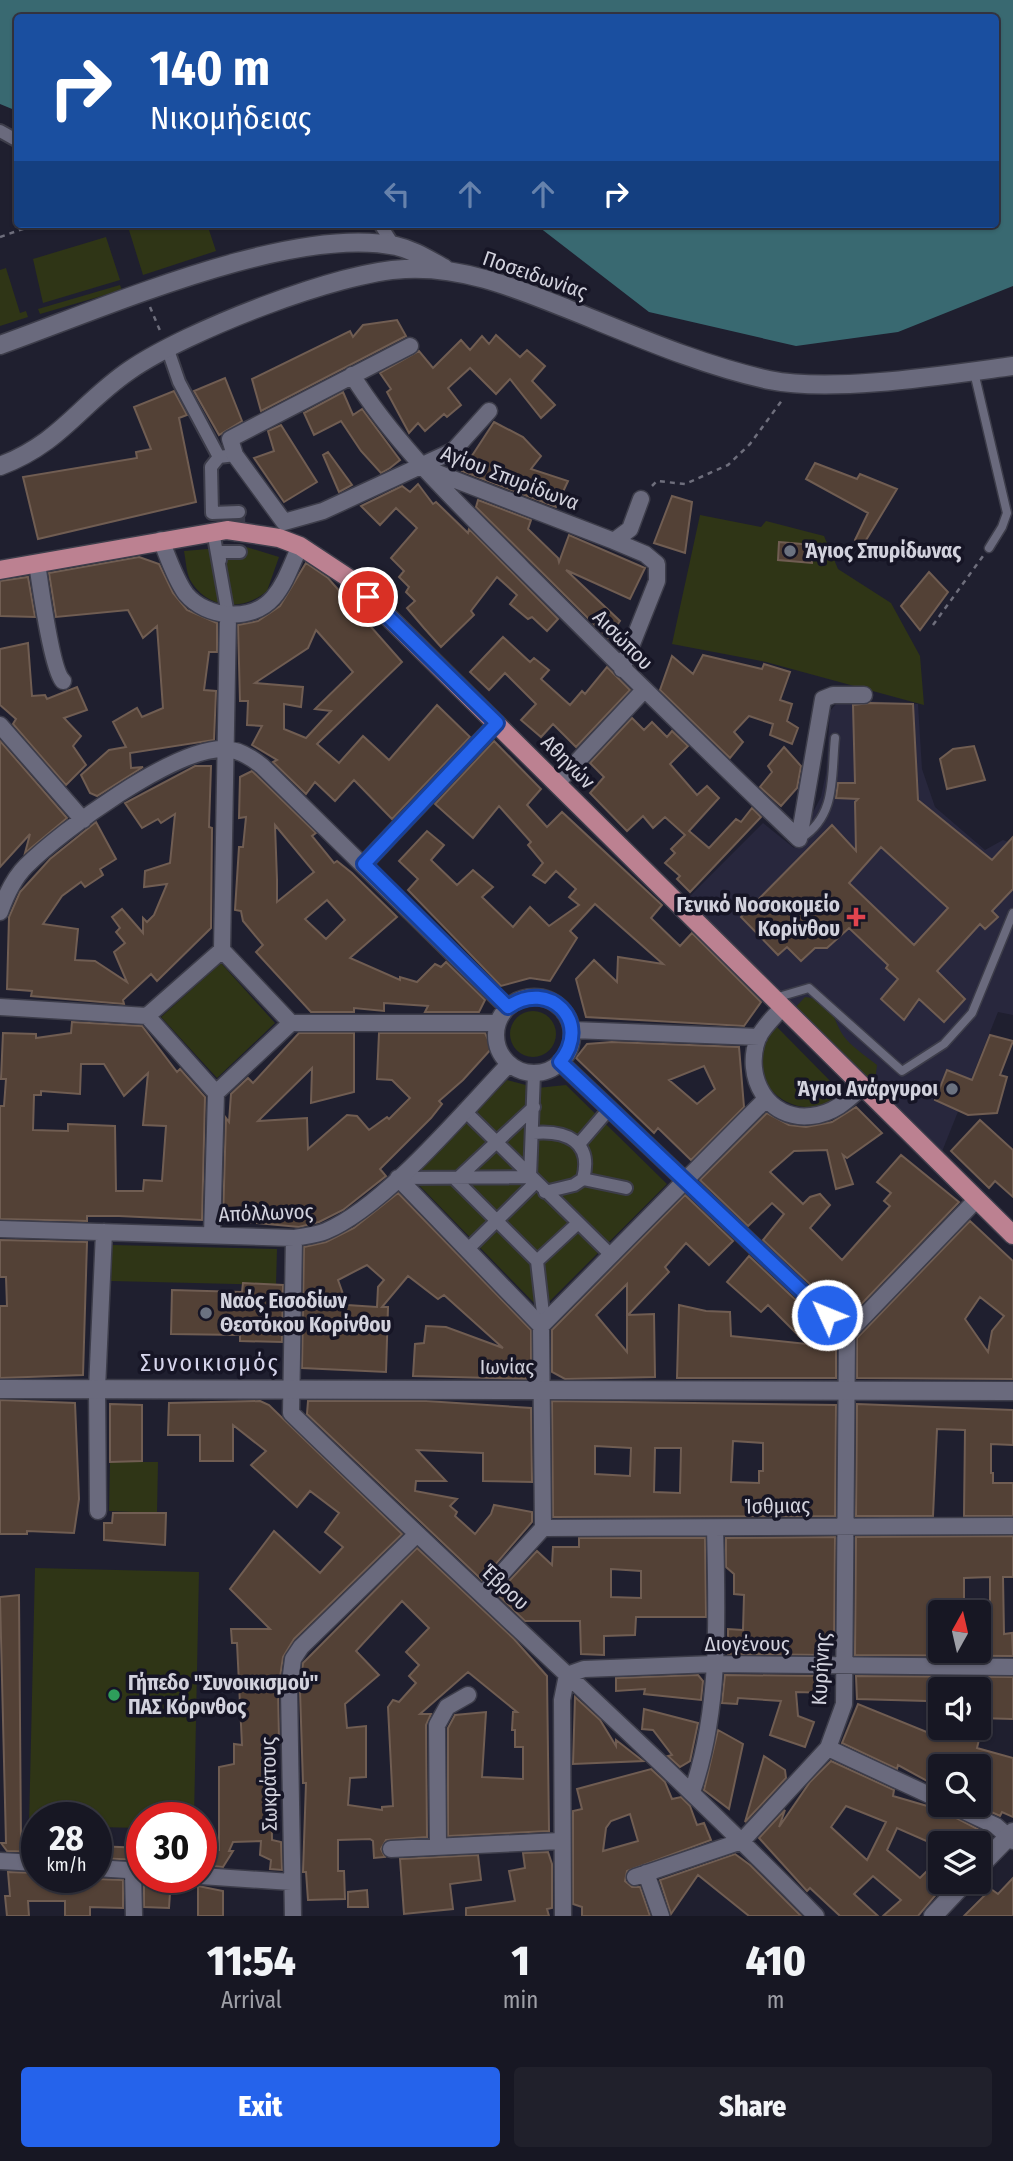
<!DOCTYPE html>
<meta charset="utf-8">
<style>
:root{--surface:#171723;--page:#20202b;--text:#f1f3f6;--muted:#9e9fa6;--line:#363641;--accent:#2563eb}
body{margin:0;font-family:"Fira Sans Condensed",sans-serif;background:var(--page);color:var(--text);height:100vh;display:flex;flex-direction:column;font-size:26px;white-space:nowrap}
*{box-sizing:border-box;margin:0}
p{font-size:23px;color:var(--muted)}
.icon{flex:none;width:38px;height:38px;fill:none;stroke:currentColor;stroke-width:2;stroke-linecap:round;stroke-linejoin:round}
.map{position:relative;height:1916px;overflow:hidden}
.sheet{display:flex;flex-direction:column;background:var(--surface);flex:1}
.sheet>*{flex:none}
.top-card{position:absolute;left:14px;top:14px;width:985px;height:214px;border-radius:7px;box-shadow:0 2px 5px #0004,0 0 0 2px var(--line);background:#1a4fa0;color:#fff;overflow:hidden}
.needle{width:46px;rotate:8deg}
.buttons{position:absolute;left:928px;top:1600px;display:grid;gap:14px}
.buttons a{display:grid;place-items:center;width:63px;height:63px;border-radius:7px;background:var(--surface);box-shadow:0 2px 5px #0004,0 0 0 2px var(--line);font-size:35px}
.speed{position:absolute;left:21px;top:1802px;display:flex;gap:14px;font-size:35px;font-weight:700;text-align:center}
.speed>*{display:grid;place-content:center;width:91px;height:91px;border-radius:50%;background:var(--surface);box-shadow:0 2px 5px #0004,0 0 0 2px var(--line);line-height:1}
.speed small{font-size:18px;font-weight:400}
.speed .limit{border:10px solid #d22;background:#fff;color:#111}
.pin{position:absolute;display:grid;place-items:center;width:60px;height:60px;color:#fff;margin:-30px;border:4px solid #fff;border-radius:50%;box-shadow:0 2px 7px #0007}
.me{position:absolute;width:77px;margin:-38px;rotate:314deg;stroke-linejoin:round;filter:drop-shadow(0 0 5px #0008)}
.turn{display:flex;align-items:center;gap:24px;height:147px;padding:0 21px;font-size:32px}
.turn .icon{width:91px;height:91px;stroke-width:2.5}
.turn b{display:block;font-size:49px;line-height:60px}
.lanes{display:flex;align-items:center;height:66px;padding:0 21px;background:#0003;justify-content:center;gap:35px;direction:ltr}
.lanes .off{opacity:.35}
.eta{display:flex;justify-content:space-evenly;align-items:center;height:119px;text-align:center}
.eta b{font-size:42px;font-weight:800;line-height:49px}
.action{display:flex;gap:14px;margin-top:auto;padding:14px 21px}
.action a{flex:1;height:80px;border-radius:7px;background:var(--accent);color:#fff;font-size:28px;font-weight:800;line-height:80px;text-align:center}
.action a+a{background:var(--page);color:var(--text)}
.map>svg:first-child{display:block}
</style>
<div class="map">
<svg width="1013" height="1916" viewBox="0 0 1013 1916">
<rect width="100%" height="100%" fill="#1f1f2f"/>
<path fill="#28273d" d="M851,700L918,704L922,769L935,807L985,850L1003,840L1013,844V1015L998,1012L941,1154L684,902L763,823L794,848L821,797L826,773L830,711L836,704Z"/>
<path fill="#2f3516" d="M149,224H207L216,251L143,275L129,230Z
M106,237L120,280L43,303L33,259Z
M6,268L20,313L26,311L28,317L0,326V270Z
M120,285L122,290L40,314L38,309Z
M700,515L761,527L766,521L824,536L838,569L891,603L920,656L924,705L766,662L672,644Z
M243,546L279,557L267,591C244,611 210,610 192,583C186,575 186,561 184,551Z
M221,963L275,1023L217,1078L161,1017Z
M805,997C838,1001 830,1020 846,1039C855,1049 867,1057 877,1065L875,1082L870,1084L794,1009Z
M510 1034a23 23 0 1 1 46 0a23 23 0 1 1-46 0Z
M776,1026L844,1095C791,1134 731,1071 776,1026Z
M507,1080L537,1088L566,1085L667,1184L541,1310L411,1177Z
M112,1245L277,1249L276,1285L111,1281Z
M110,1462H158L157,1513L109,1511Z
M35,1568L199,1572L194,1818H142V1828L96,1827V1818H37V1826H29Z"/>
<path fill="#396971" d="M0,0H1013V286L898,332L796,346L649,312L535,224H996V18H18L17,111L0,104Z"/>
<path fill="#534136" stroke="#705d52" stroke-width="2" fill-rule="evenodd" d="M397,320L406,336L261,411L252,379L350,331L353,337L363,325Z
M496,335L520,357L527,350L545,366L532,381L555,405L541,418L510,379L496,394L470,368L448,388L461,405L447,417L444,414L425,431L418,423L409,433L387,392L391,389L380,373L419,351L433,368L461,340L470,350L482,336L489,344Z
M225,378L242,421L219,435L194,391Z
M174,391L187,415L179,418L196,502L38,539L23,477L137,458L136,452L151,449L134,407Z
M343,392L353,415L362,409L400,460L390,468L381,473L361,451L341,421L314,435L304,413Z
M494,422L523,437L541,456L531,469L568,481L556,507L462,471Z
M281,425L317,482L284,502L254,458L274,451L268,431Z
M328,452L352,485L339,492L323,455Z
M815,463L857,479L860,474L897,489L863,545L855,540L868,513L806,479Z
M418,484L433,504L436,502L468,533L469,529L558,619L547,631L532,617L528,619L510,604L517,595L497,577L471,611L474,615L441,647L424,628L407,608L415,601L406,592L409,587L399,577L404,571L391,558L417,528L396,508L380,525L361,506L402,486L410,492Z
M672,496L692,502L685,553L654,543Z
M478,500L531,520L528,529L558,558L559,562L569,535L645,568L630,599L566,570L620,621L608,638L476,507Z
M779,542L813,545L812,563L778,560Z
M139,557L159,564L173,593L187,610L217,623V652H209L204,690L216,691L214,740L130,753L131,768L143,767L97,796L90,793L81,775L109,750L126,747L113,722L137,708L142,717L163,708L157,626L143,638L128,610L56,617L49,573Z
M306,563L328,578L402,662L317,744L339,763L363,736L389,760L437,705L470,737L392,819L354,780L335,801L315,782L306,794L273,762L277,760L252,745L262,726L247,725L248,701H240L238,625L258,621L280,606ZM316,630L353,672L315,709L331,711L306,738L284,729V704L301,707L303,687L255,683L308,648Z
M929,572L948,592L920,630L901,606Z
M28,577L35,617L0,616V581Z
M503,637L530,662L534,658L549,670L541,679L570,705L582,691L585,694L607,667L630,690L576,747L553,724L541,737L521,720L536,704L505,673L489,690L470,672Z
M28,643L32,696L45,695L47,699L77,687L87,710L64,718L81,736L73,746L86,765L66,785L13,724L16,719L0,705V649Z
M703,655L762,669L764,664L790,672L780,700L792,704L787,721L798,728L792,744L770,735L773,724L749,716L734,732L743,742L730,758L660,690L672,656L693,674Z
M870,703L913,704L918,800L992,860L1013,837V889L992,911L998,917L985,929L980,924L937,971L965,999L944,1022L919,999L904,1020L881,999L898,979L886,968L888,965L849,928L827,948H815L801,961L787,947L778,955L741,917L832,825L856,851L855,802L858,799L836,798L838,783H855L853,705ZM881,847L948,908L914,945L849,883Z
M632,718L644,730L652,722L667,737L672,731L688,746L670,764L697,795L707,786L719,798L689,831L709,848L736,819L741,822L752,808L761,817L690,892L677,879L680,876L665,863L675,853L671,849L685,835L665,817L653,828L643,816L627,831L590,793L604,777L590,763Z
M0,741L67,818L25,853L30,834L0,867Z
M494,741L541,789L527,805L547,827L562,812L662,905L651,918L680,946L692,933L761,1002L744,1026L586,1017L576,979L594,960L617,982L618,957L663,964L595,904L570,931L577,938L550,981L530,978L501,986L408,890L418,879L399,861L427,831L444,845L431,860L457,885L473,870L493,887L482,897L513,927L530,907L549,926L579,905L569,897L576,889L556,871L545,883L533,875L543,863L528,845L531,842L499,806L473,838L435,804Z
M974,746L985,780L947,789L940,759L953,749Z
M784,747L801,766L797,788L781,806L760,787L772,772L768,766Z
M195,766H211L209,827L212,828L211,928L157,981L151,974L123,1000L124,1004L31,996L32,991L7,989L9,917L20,892L50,859L96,822L116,859L100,869L103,875L85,887L81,882L62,896L43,924L78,929L75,960L95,961L127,982L114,952L125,943L116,932L120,928L112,917L122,909L143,933V918L147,922L154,915L167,884L144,887L145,871L170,863L175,814L161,823L158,819L142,828L125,803Z
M252,771L316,833L312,836L334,863L337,861L352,873L397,917L350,958L400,980V977L417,982L435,964L441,967L446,962L485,1000L479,1012H425L428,1006L384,1003V1011L354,1008V1012H311L256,952L263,945L243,921L241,911L235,910L239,847H243L246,817L239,818L240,777ZM275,825L314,872L277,902V880ZM327,900L345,920L326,939L305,919Z
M72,1022L142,1026L177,1072L180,1069L205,1097L202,1220L119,1216H87V1221L0,1219V1106H4L6,1079H1L3,1033L36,1034V1038L71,1033ZM81,1064H104L124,1096L148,1073L143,1125L166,1126L162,1181L144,1180L143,1191H116L115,1126L68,1124V1131L33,1130L34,1095H41V1091L80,1094Z
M299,1033H354V1092L311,1103L312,1068L258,1121L307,1118L308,1149L347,1115L357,1116L369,1130L387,1117L389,1119L410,1098L392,1080L377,1079L379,1033H485L492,1048L463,1080L439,1101L442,1104L431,1118L380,1169L386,1176L343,1210L319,1222L299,1227L223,1220L226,1118L229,1122L231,1094L248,1078L253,1083Z
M990,1035L1013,1041L1000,1075L1007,1077L997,1113L968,1115L935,1100L947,1070L972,1080Z
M612,1042L739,1047L744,1107L691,1160L658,1128L654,1133L576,1058L587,1044ZM704,1066L715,1089L697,1104L669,1080Z
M856,1107L882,1133L847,1158L843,1155L853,1184L836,1189L827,1150L794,1151L770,1172L803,1204L810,1197L820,1194L830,1205L810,1228L842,1260L890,1206L884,1201L891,1193L877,1182L901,1155L959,1202L847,1319L763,1240L784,1214L772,1203L748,1226L700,1180L767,1113L789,1125L806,1127L832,1122Z
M980,1120L1013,1150V1197L995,1181L989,1188L951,1151Z
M398,1193L531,1330V1379L413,1376L415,1344L424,1343L426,1326L446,1327L503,1348L444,1295L438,1299L408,1276L382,1307H388L386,1372L302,1368L304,1247L326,1242L354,1228ZM367,1265L384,1280L378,1287L377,1307L347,1305L338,1280Z
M685,1195L733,1241L709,1265L686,1243L665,1267L669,1272L628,1315L654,1314L655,1377L565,1379L552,1372V1330ZM627,1284V1352L596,1315Z
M970,1221L1013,1261V1379L857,1378V1338ZM980,1297L1004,1316L992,1331L988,1352L965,1319Z
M0,1240L87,1242L83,1375L0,1378V1306H7L6,1277H0Z
M749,1256L836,1338V1378H677L679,1305L706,1311L730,1312L731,1336L807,1344L768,1305L761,1312L727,1282Z
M243,1283L283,1285L282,1342L240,1341V1335L171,1334L172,1290L242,1292Z
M0,1400L75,1403L79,1499L74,1533L27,1531V1534H0Z
M260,1401L269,1405L402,1534L294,1639L283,1657L278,1690L279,1739H272L271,1778L272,1840L281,1842L282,1870L270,1869L271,1860L260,1855L261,1841L233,1842L229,1851H233L223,1867L201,1865V1850H219V1767L234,1764V1744L242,1745L237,1643H232L231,1629H270L230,1589L274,1531L320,1573L343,1547L325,1532L339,1513L310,1491L297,1507L251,1465L266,1451L233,1425V1461H200V1435H168L169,1403Z
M308,1401H426L531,1408L532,1482L483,1481V1453L417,1450L446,1481H416L415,1491L457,1499L450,1506L457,1512L455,1516L475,1534L491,1514L494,1505L532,1512V1522L482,1580L307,1414Z
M552,1401L836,1405L835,1516L553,1517ZM733,1441L763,1443V1471H759V1483L731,1482ZM595,1446L631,1448L630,1476L595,1474ZM655,1448H681L680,1493L654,1492Z
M110,1404L142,1405V1461L110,1462Z
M857,1404L1013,1410V1445L991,1444V1473H993V1483H1013V1516H964L965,1430L937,1429L933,1516H856Z
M113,1513H166L165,1545L104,1540V1523H112Z
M1013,1536V1577H1003L1004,1634L1012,1633L1013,1656L855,1655L856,1537ZM990,1577V1607H978V1650H940V1612H964V1578Z
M835,1537L834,1647H825L826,1655L728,1654V1629L743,1630L744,1595L734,1594V1574L726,1567V1538Z
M579,1538H705L706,1617H636L635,1635L604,1636V1655L581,1654L580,1621H525L497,1594L537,1551L552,1565L553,1547H579ZM611,1569L641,1571V1598L611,1597Z
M417,1548L514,1639L547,1676L549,1831L448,1836V1728L455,1715L486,1712L482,1777L523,1779V1747H515V1730H512L513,1712H517L468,1672L420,1714H431L426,1725L427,1837L386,1840L381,1849L385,1857L374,1858L373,1841L370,1839L338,1840V1871H344L345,1899L308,1900L306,1872H303L306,1783H303L300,1691L303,1663ZM402,1601L429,1628L406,1652L419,1665L409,1676L416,1683L399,1702L393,1700L388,1707L393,1806L382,1807V1810L348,1805L350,1778L366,1777V1726L347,1728L345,1704L379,1675L356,1651Z
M19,1595L21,1844H37V1852L7,1851L1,1843H6L0,1597Z
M698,1675L703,1681L701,1700L644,1694L645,1689L616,1691V1678Z
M725,1675L827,1676L829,1693L796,1692L798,1716L814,1722L805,1747L770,1735L781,1701L738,1698L737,1704L722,1703Z
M856,1676L1013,1677V1719L978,1718V1689H940V1727H982L977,1748L1013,1758V1817L1002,1812L1000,1816L978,1806V1766H940V1788L898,1765L897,1769L842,1743L858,1704L929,1733L927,1701L857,1699Z
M575,1697L600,1720L616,1746V1740L643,1761L573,1764Z
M644,1709L698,1723L690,1761L680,1767L668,1756L672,1755L653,1730L642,1729Z
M718,1730L743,1744L729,1809L704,1790Z
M764,1756L785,1770L786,1778L745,1822Z
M831,1761L894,1790L893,1796L941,1810L991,1836L978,1851V1842L940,1843V1847L897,1828L887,1850L920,1878L940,1858V1890L918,1916H883L901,1900L873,1876L854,1894L878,1916H840L810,1888L807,1891L759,1838L785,1810L779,1827L810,1782ZM846,1806L886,1822L867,1860L831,1827Z
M651,1769L665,1782L672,1799L681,1797L690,1806L697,1825L704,1823L711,1840L627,1871L625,1881L632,1887H640L650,1916H582V1907L573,1904V1811L582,1809L577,1789ZM630,1814L638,1841L603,1851L606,1828L611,1821Z
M96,1846L142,1848V1860L96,1858Z
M548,1852L552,1864V1908L547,1909L549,1916H466V1908L515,1901L509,1871L525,1868L523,1853Z
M735,1854L750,1865L801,1916H749L698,1875L671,1914L660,1880Z
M478,1855L481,1880L450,1884L453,1909L404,1914L400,1859Z
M8,1872L37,1873V1878H65V1882H96V1879L123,1880V1908L90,1907V1916H65V1901H28L29,1916H7L5,1896H10Z
M150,1878H171L169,1908L144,1907V1881Z
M1013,1878V1916H964L991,1889L998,1894Z
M198,1886L223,1891V1916H198Z
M367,1890L368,1907H348V1892Z"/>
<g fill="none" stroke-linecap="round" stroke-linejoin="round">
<path stroke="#3a3a49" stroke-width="12" stroke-dasharray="12 6" stroke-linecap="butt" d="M239,512L240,552"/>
<defs>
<path id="service" d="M974,372L1007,513L1002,527L989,548
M801,838C837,816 831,776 835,738
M775,998L809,988L902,1071L944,1044L972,1013L1013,913"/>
<path id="pedestrian" d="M0,131L18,141
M380,224L394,246
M168,350L179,382L219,457L235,455
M219,457L211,467L212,513L239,512
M213,531L228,615
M220,560L219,552H240
M534,1107L456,1180L537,1261L578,1223
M464,1110L611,1255
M533,1133C567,1130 593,1142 583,1179L574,1185L545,1192
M579,1144L610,1108
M398,1178L530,1177L534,1073
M583,1179L626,1188
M468,1249L535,1183
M537,1261L544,1322"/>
<path id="minor" d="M352,375C398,449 462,507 523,569C614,660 706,750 799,839L823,699L833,695H864
M427,469L614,541L645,554L657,564V581L622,669
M284,522L235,455L230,439L410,346
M284,522L323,511L453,451L489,411
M161,540C168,557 175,579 186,594C206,618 251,623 273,598C286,583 292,563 300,546
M614,541L630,529L641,499
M37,563C40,584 52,671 63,681
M0,725L83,820
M557,783L644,690
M364,864L497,723
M0,912C6,895 13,879 26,866C62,830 174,748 224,749C238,749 252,758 262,766L507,1007
M222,950L228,615
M496 1035a38 38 0 1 1 76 0a38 38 0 1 1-76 0Z
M0,1007L147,1016
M782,1008C774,1017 763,1027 758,1038C743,1077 768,1121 811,1116C833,1114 847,1101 862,1087
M291,1023H497
M572,1030L759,1037
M560,1062L847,1334
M216,1093L291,1023L222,950
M216,1093L147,1016L222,950
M398,1178L541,1326
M0,1229L294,1238C305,1236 317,1235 326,1231C385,1206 463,1112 509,1064
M212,1235L216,1093
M294,1238L291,1413C464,1582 646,1743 816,1916
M541,1326L765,1100
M98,1511L97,1389L104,1232
M543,1528L1013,1526
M483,1594L543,1528L541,1326
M828,1748L940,1800
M692,1792C721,1709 717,1614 715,1528
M949,1804L996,1826L1013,1841
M438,1845L437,1725L447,1707L468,1695
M391,1849L560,1841
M0,1861L37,1863
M96,1868L142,1871
M133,1871L134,1916
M646,1873L661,1916
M201,1876L291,1882
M635,1877L742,1841L828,1748L844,1704L847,1334L977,1199
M293,1916L289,1690L293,1659L301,1647L416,1535
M563,1916L562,1700L567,1675L584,1669L714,1664L1013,1667"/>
<path id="tertiary" d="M0,345C102,309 292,224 396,246C414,250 429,260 444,268
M0,466C61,443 80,404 130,370C187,331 337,272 405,269C463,266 515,288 568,309C633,335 700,365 769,380C833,393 946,375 1013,366
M0,1389L1013,1391
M978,1868L1013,1832
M933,1916L966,1881"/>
<path id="primary" d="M0,570L227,530L279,538L300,546L350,579L1013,1235"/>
</defs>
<use href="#service" stroke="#3d3d4a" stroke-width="11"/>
<use href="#pedestrian" stroke="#3d3d4a" stroke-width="16"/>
<use href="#minor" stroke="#3d3d4a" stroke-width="19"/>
<use href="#tertiary" stroke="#3d3d4a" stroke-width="21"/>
<use href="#primary" stroke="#3d3d4a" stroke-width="21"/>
<path stroke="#6e6e7c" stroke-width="2.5" stroke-dasharray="5 5" stroke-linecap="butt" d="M0,237L37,224
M150,307L161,333
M652,486L657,481L685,484L728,465L750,444L783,399
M933,625L983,556"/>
<use href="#service" stroke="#6a6a7d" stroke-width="8"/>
<use href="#pedestrian" stroke="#6a6a7d" stroke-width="12"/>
<use href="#minor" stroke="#6a6a7d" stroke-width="16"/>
<use href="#tertiary" stroke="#6a6a7d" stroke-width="18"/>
<use href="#primary" stroke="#bc8191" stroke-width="18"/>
</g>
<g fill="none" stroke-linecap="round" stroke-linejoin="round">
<defs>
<path id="route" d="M368,597L497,723L364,864L508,1007C549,978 593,1022 560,1062L827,1315"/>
</defs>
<use href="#route" stroke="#184099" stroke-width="18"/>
<use href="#route" stroke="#2563eb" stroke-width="12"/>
</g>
<g fill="#6b7280" stroke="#161525" stroke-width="2.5">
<circle cx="790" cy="551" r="7"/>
<circle cx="952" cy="1089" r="7"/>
<circle cx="206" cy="1313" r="7"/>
</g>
<path fill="#e0444e" stroke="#161525" stroke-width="2.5" d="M852.5 906.5h7v7h7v7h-7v7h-7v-7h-7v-7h7z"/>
<circle fill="#2e9e5b" stroke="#161525" stroke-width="2.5" cx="114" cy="1695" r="7"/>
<g text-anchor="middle" stroke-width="7" stroke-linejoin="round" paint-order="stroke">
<g font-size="21" fill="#d2d2dd" stroke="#161525">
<text transform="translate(535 275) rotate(19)" y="7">Ποσειδωνίας</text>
<text transform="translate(510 478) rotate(21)" y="7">Αγίου Σπυρίδωνα</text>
<text transform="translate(623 640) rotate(45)" y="7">Αισώπου</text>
<text transform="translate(568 762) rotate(45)" y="7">Αθηνών</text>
<text transform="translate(266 1213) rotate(-2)" y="7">Απόλλωνος</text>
<text x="507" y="1374">Ιωνίας</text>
<text transform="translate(777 1506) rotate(-1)" y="7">Ίσθμιας</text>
<text transform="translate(505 1587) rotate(43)" y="7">Έβρου</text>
<text x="747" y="1651">Διογένους</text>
<text transform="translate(821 1669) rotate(-87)" y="7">Κυρήνης</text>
<text transform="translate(269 1784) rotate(-91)" y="7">Σωκράτους</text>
</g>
<g font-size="21" font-weight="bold" fill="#d2d2dd" stroke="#161525" text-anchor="start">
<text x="804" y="558">Άγιος Σπυρίδωνας</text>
<text x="840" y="912" text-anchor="end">Γενικό Νοσοκομείο<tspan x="840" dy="24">Κορίνθου</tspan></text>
<text x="938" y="1096" text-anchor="end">Άγιοι Ανάργυροι</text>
<text x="220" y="1308">Ναός Εισοδίων<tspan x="220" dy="24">Θεοτόκου Κορίνθου</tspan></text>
<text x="128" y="1690">Γήπεδο "Συνοικισμού"<tspan x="128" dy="24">ΠΑΣ Κόρινθος</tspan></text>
</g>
<g font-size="24" letter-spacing="2" fill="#d6d5ec" stroke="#161525">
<text x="210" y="1371">Συνοικισμός</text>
</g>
</g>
</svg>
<div class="buttons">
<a><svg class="needle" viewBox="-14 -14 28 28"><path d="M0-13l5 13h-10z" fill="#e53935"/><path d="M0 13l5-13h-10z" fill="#9e9fa6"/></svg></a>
<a><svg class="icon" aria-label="sound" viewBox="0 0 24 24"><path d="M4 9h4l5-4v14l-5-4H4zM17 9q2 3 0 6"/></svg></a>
<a><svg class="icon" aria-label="search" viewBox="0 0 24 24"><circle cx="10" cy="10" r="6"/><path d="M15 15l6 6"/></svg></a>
<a><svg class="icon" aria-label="layers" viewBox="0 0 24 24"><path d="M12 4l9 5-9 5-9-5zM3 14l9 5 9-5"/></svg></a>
</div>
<div class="speed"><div>28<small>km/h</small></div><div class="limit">30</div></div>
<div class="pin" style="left:368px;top:597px;background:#d93025"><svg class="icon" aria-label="arrive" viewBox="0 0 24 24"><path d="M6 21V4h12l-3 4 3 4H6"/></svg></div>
<svg class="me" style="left:827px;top:1315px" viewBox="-20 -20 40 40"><circle r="17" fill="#2563eb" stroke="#fff" stroke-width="3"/><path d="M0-11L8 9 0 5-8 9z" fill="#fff"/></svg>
<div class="top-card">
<div class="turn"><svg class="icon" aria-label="right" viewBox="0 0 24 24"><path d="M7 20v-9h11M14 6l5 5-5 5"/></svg><div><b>140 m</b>Νικομήδειας</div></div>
<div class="lanes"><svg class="icon off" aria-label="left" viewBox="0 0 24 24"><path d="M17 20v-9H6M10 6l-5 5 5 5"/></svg><svg class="icon off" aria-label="ahead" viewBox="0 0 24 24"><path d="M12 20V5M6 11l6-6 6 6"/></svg><svg class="icon off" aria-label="ahead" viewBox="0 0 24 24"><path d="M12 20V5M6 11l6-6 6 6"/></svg><svg class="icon" aria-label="right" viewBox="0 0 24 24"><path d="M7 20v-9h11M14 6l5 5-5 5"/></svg></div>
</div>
</div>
<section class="sheet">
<div class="eta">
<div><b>11:54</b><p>Arrival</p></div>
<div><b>1</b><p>min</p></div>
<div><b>410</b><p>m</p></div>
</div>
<div class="action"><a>Exit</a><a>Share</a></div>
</section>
